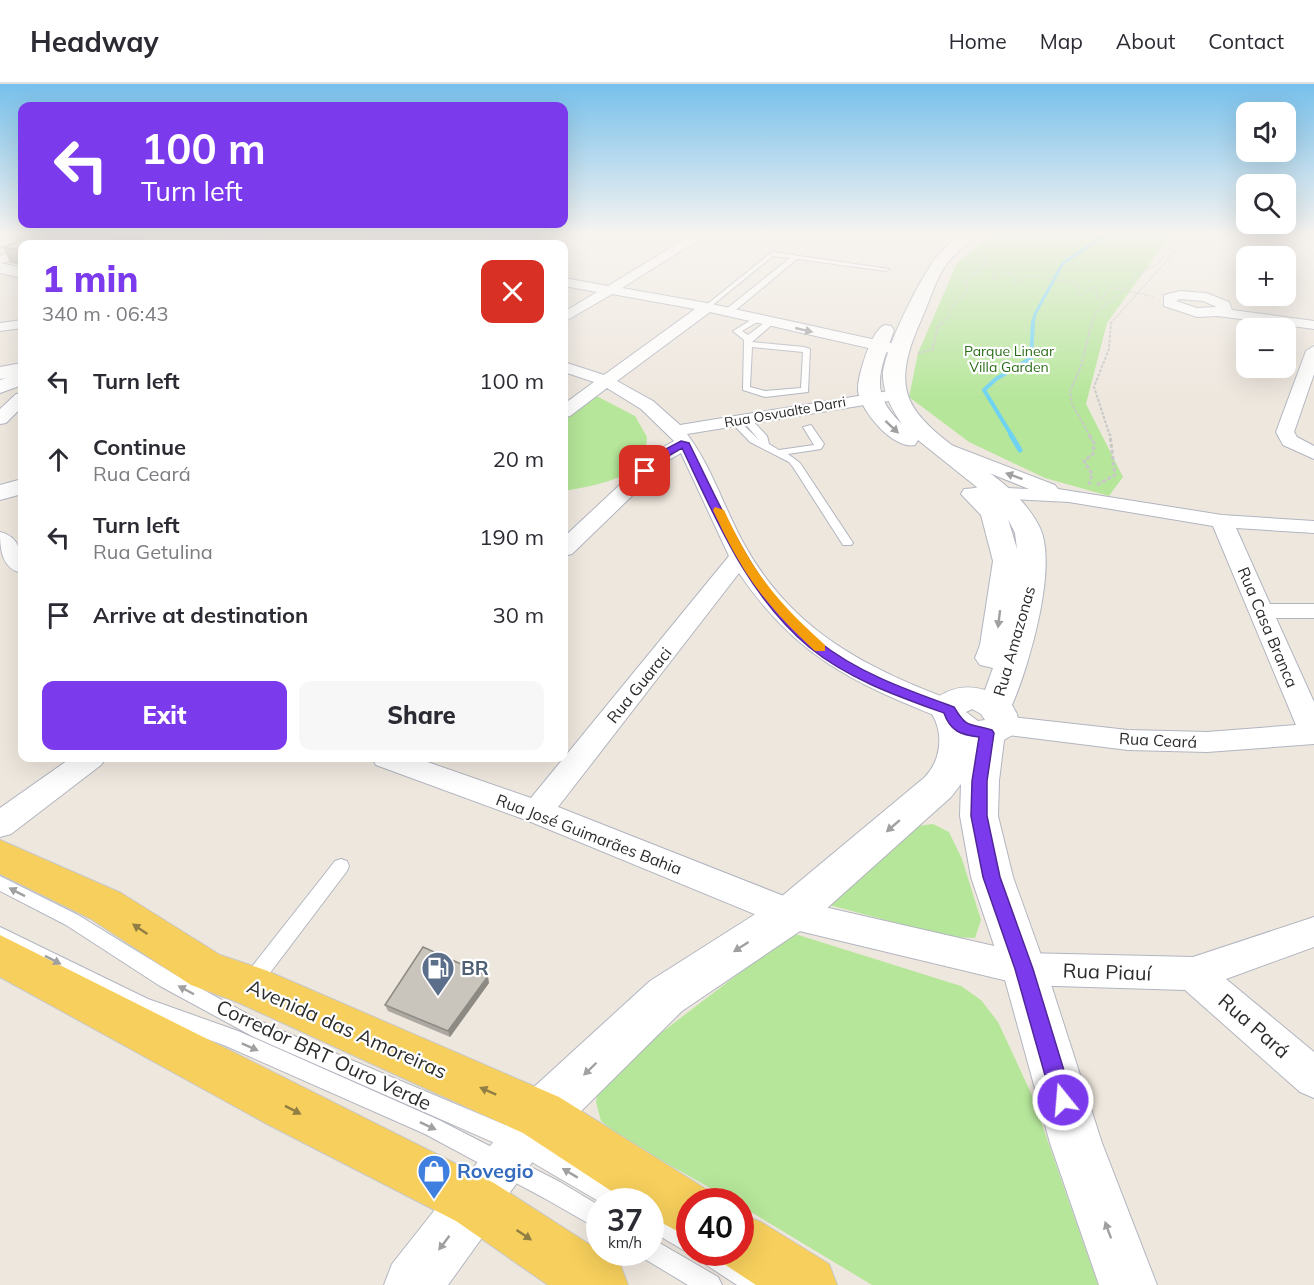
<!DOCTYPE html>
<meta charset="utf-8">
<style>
:root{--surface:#fff;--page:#f7f7f7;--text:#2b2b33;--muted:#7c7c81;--line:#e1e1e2;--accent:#7c3aed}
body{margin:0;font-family:Mulish,sans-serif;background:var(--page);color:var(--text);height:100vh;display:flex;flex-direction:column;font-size:22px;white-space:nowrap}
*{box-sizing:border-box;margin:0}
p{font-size:20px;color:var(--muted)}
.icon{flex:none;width:33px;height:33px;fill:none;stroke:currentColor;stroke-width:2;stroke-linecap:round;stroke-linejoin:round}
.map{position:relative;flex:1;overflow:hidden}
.side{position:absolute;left:18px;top:156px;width:550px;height:522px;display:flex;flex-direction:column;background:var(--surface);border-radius:12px;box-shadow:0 6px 24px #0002}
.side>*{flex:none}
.banner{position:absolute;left:18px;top:18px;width:550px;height:126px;border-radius:12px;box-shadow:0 6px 24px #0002;background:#7c3aed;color:#fff;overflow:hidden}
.controls{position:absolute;left:1236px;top:18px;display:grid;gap:12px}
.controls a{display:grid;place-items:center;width:60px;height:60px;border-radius:12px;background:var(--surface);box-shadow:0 6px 24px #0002;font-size:30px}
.speed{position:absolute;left:586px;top:1104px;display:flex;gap:12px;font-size:30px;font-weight:700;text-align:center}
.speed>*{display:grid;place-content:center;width:78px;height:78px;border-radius:50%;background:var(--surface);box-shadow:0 6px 24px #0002;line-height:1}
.speed small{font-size:15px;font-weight:400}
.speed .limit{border:9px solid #d22;background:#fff;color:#111}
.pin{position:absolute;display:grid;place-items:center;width:51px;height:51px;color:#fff;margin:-26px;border-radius:12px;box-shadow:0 3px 9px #0006}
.me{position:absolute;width:66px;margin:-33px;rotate:343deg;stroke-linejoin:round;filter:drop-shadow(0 0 4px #0008)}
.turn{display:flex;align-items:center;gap:21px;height:126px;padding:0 24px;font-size:27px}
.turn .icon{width:78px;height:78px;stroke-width:2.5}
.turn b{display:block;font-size:42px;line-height:51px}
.round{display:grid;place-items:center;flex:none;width:63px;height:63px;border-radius:12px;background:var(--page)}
.overview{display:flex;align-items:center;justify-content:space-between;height:102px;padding:0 24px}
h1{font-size:36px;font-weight:800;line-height:45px;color:var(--accent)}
.cta{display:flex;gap:12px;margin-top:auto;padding:12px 24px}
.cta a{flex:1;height:69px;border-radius:12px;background:var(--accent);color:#fff;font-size:24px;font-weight:800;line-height:69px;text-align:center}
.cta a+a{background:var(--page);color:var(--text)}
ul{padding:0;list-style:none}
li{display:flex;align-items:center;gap:18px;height:78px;padding:0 24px}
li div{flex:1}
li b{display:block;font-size:22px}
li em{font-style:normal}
header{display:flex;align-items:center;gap:36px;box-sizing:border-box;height:84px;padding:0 30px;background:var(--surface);border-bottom:2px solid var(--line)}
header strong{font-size:28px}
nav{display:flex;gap:33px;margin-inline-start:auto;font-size:21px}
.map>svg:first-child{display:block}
</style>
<header>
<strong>Headway</strong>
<nav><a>Home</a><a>Map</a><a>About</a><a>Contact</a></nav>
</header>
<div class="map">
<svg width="1314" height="1201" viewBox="0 0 1314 1201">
<rect width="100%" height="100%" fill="#eee7de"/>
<path fill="#b5e699" d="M995,149H1172L1107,239L1086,320L1123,393L1109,412L1045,394L969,358L909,313L918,269L957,179Z
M585,306L635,332L647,353L645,376C623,397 593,402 564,407V319Z
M933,740L949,748L962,775L981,836L975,854L949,853L818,818L918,742Z
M792,849L961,902L981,916L998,938L1031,1009L1098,1201H872L741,1122V1118L733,1117L620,1053L601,1037L596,1018L599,1003L611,987Z"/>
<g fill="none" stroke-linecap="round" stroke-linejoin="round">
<path stroke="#6ed2f3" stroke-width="3" d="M1033,239L1035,230L1063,179L1108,149"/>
<path stroke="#6ed2f3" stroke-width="4" d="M1012,352L984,306L996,295L1031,274L1033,238"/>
<path stroke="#6ed2f3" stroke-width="5" d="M1011,351L1020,366"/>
<defs>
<path id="service" d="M772,168L889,185L886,187L797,175L731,230H725V226L790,174L773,172L709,224H705V222Z
M756,233H759V237L742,247L748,251L768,236L775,238L752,258L804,263L810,265L808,308L765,313L743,306L744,256L733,247ZM752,263L803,268L801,304L765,307L750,303Z
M742,332H748L767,352L769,360L779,366L814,361L803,343L811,341L824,360L821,365L788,370L800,379L853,459L851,461H843L793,383L789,378L750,358L729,336L736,334L759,356L742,336Z
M341,775L347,777L349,782L347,787L257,906L250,908L243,906L241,900L243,894L335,777Z
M0,792L78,831L174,890L266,940L529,1051L629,1110L632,1118H600L513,1067L252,952L160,902L66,841L0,807Z
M0,843L148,915L238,947L439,1036L560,1098L600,1122V1146L544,1114L425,1050L226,962L136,928L0,860Z
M651,1123L690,1145V1168H693L690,1170L651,1147Z
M651,1154L718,1193L722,1201H688L643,1174L640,1168H651Z
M696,1168H729L766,1193L770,1201H737L699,1176Z"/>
<path id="minor" d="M249,149H266L236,160H220Z
M488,149H524C516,155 496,155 488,149Z
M695,149H709L622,204L707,219L899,261L907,266L899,271L710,228L617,297L653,317L680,341L895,306L901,307L904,311L901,315L895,316L687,350C712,383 724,424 744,460C793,549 868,585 959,619L963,626L959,633L949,635L939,633C850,598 794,570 739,489L558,723L794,816L1024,869L1193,873L1314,833V863L1226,895L1314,968V1014L1300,1008L1185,906L1024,901L791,845L526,736L376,681L372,674H416L531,714L729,472L681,369L669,376L572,470L564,472V453L655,368L674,357L641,325L607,304L570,332L564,333V320L594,298L564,288V278L604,291L695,225L612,210L564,238V228L597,208L564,202V194L608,202Z
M22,165V173L0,180V172Z
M1180,207L1206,209L1229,218L1232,226L1314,237V245L1218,232L1197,233L1164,222V211ZM1180,215L1203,217L1217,223L1197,224L1176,217Z
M22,236V244L0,247V239Z
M1314,262V290L1294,348L1297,353L1314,362V375L1283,361L1276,348L1306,267Z
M22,309V323L6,339L0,340V325L16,310Z
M938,356L1055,401L1058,405L1222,431L1314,437V449L1236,444L1270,520H1314V534H1276L1314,618V660L1207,668L1128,666L992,649L988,642L992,635L1002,632L1128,646L1207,648L1296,641L1213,442L1069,418L971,413L968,409L971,405L978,403L1029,405L931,366L929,362L931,358Z
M0,448C21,453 22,471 22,489C2,485 0,466 0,448Z
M71,674H106L101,681L11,750L0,753V724Z
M541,1010L556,1016L562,1031L556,1046L491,1134L475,1140L459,1134L453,1118L459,1102L526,1016Z"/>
<path id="tertiary" d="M522,149H540L520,160H503Z
M962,149H977C969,160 957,167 948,178C935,195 930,217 921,236C888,310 908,329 969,374C996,393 1025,413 1040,444C1058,483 1029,582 1012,621L1017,630L1019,642L1014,650L1004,656L999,697L998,732L1013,793L1046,885L1102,1059L1157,1201H1099L1050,1059L1002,885L971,793L960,732L961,700L951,713L806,843L682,927L559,1049L541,1057L523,1049L515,1031L523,1013L650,897L776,817L925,693C941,676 944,650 932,630L938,613C953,603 968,601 985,606L993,584L980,581L975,574L980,561L993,477L981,431L961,410L964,405L978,404L918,356L915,361C894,366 861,328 858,307C857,293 872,244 885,241L891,242L894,246C881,285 867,308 902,340C892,326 884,311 883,293C882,269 920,195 935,175C943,165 952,157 962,149ZM1008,435L1015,449L1017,465ZM972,625L981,630L985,636L978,637L966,628Z
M0,179L22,184V194L0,189Z
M22,279V291L0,295V283Z
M22,395V410L0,416V401Z
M475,1091L494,1099L502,1118L494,1137L448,1201H384L392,1180L456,1099Z"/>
<path id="secondary" d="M385,149H405L380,160H361Z
M22,288V301L0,309V296Z"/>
<path id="primary" d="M0,756L121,809L220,871L265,886L559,1013L709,1107L714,1118H690V1154L651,1133V1118H628L523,1049L237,918L191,901L91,835L0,790Z
M0,851L494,1099L620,1180L628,1201H548L456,1137L267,1040L0,893Z
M741,1130L761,1138L829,1180L837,1201H756L721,1178L717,1168H741Z"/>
</defs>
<use href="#service" stroke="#b2b5c0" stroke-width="2"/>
<use href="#minor" stroke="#b2b5c0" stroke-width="2"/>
<use href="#tertiary" stroke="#b2b5c0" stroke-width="2"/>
<use href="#secondary" stroke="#b2b5c0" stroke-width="2"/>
<use href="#primary" stroke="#c8c8c8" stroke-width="2"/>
<path stroke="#c8c8c8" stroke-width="1.5" stroke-dasharray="2 1.5" stroke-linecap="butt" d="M983,160L1013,149
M964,176L996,183L992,195L994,196L1011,188L1014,200L1029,191L1077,200L1079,212L1094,203L1098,204L1096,214L1102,215L1110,203L1155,213
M951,192L966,197
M942,239L949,232L950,224L966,208L968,194L979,187L986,176L978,165
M1092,239L1096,228L1125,206L1135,193L1158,179L1182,149
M1111,239L1191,149"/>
<path stroke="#c8c8c8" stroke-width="2" stroke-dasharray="3 1.5" stroke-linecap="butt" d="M918,269L932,266L938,243L943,238
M1090,352L1072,320L1070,307L1081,282L1092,238
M1110,352L1094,303L1109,265L1111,238"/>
<path stroke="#c8c8c8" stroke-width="3" stroke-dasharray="4 2" stroke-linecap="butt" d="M1089,401L1092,390L1084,377L1093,370L1094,359L1089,351
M1097,401L1115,391L1110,351"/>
<use href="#service" fill="#fff" fill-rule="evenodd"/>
<use href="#minor" fill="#fff" fill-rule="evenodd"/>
<use href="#tertiary" fill="#fff" fill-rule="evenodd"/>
<use href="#secondary" fill="#fff" fill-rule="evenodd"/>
<use href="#primary" fill="#f6cf5c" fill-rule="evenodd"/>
</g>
<path fill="#ada9a2" d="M38,149H142L146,160H22V181L10,179L3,163L16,159Z
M489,899L450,953L388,927L385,921Z"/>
<path fill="#8d8a84" d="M139,149H142L146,160H106Z
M488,892L489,899L450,953L448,947Z"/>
<path fill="#c9c5bc" stroke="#8d8a84" stroke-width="1.5" d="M38,149H139L106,160H22V167L3,163L16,159L17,154Z
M423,863L488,892L448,947L385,921Z"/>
<defs><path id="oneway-solid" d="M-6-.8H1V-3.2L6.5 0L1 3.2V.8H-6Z" transform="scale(1.5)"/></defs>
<g fill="#a0a0a0">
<use href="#oneway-solid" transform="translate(804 246) rotate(13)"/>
<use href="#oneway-solid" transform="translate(892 343) rotate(43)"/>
<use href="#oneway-solid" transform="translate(1014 392) rotate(-160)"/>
<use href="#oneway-solid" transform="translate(999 535) rotate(97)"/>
<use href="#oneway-solid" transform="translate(893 742) rotate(139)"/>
<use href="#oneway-solid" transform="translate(17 808) rotate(-153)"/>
<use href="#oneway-solid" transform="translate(741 863) rotate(147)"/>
<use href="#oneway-solid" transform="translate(53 876) rotate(27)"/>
<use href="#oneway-solid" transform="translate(186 906) rotate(-152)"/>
<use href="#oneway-solid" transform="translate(250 963) rotate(24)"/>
<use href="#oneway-solid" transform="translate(590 985) rotate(136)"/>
<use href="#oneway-solid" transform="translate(428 1042) rotate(25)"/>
<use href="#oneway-solid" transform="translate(570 1089) rotate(-149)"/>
<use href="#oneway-solid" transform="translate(1108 1146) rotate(-110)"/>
<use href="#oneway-solid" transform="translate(444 1159) rotate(127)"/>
</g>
<g fill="#917e44">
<use href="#oneway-solid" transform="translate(140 845) rotate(-146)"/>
<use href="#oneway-solid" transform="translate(488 1007) rotate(-156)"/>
<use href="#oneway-solid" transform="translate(293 1026) rotate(27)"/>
<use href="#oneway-solid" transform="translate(524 1151) rotate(34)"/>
</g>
<linearGradient id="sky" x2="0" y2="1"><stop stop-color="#77c0ec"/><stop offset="0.47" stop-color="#f7f4f0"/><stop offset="1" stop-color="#f7f4f0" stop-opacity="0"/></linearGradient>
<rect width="1314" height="317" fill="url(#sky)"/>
<path fill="#7c3aed" stroke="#51269a" stroke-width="1.5" d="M681,357L689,359C724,429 755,507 818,557C858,589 907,606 954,623C967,645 969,639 992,646L994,649L987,697V732L1000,793L1033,885L1073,1016L1070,1023L1063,1026L1056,1023L1052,1016L1015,885L983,793L971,732L972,697L979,653C961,651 950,647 944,629C897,612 848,595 809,563C747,511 716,435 682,364L665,374L649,389L640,387L658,369Z"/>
<path fill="#f59e0b" d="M715,423L724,426C753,488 774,515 825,561V567H815C764,520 742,489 713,426Z"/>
<defs>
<symbol id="fuel-pin" viewBox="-11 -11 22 30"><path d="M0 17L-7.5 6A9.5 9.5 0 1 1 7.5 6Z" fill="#5c6f8a" stroke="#fff"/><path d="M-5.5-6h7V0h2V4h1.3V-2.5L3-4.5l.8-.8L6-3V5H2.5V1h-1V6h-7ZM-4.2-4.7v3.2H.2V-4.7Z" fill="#fff"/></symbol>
<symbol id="shop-pin" viewBox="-11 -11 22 30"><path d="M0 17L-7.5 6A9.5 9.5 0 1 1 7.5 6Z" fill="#3f7fe0" stroke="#fff"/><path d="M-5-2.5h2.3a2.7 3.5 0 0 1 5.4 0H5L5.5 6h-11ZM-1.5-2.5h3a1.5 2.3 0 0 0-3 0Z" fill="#fff"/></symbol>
</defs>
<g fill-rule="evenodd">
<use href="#fuel-pin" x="419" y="865" width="38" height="52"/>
<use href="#shop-pin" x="415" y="1068" width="38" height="52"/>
</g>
<g text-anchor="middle" stroke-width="4.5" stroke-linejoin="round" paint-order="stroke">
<g font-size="14" fill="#2b6d18" stroke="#fff">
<text x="1009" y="272">Parque Linear<tspan x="1009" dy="16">Villa Garden</tspan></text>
</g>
<g font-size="14" fill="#2c2c2c" stroke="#fff">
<text transform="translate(785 328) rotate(-10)" y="5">Rua Osvualte Darri</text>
</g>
<g font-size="16" fill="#2c2c2c" stroke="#fff">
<text transform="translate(1268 543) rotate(67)" y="6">Rua Casa Branca</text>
<text transform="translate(1014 557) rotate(-74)" y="6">Rua Amazonas</text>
<text transform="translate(639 601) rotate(-51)" y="6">Rua Guaraci</text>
<text transform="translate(1158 656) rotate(3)" y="6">Rua Ceará</text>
<text transform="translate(589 750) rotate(21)" y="6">Rua José Guimarães Bahia</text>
</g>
<g font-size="20" font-weight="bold" fill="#4e5e75" stroke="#fff" text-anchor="start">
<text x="461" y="891">BR</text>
</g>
<g font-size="20" fill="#2c2c2c" stroke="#fff">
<text transform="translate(1107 888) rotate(2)" y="7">Rua Piauí</text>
<text transform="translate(1254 942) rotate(41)" y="7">Rua Pará</text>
<text transform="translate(347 945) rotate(24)" y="7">Avenida das Amoreiras</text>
<text transform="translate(324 971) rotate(25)" y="7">Corredor BRT Ouro Verde</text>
</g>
<g font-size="20" font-weight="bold" fill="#366cbe" stroke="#fff" text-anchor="start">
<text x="457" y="1094">Rovegio</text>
</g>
</g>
</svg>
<div class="controls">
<a><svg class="icon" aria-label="sound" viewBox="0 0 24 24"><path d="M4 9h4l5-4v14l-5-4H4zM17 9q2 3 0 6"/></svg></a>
<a><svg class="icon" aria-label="search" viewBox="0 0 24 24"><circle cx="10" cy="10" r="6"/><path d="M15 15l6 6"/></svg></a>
<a>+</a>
<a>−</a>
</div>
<div class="speed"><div>37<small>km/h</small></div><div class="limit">40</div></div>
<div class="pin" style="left:645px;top:387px;background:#d93025"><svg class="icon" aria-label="arrive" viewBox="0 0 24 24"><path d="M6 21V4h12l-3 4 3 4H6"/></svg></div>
<svg class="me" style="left:1063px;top:1016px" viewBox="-20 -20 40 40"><circle r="17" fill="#7c3aed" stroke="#fff" stroke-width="3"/><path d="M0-11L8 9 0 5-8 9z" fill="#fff"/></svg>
<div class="banner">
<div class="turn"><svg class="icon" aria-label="left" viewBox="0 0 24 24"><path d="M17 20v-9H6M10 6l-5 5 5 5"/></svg><div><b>100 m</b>Turn left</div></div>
</div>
<section class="side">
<div class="overview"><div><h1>1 min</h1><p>340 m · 06:43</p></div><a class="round" style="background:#d93025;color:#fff"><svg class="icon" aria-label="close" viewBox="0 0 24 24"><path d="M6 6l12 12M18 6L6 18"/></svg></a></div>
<ul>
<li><svg class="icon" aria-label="left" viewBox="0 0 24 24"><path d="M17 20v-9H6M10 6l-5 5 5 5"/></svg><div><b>Turn left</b></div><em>100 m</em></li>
<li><svg class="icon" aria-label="ahead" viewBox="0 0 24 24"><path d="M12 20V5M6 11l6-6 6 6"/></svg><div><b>Continue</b><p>Rua Ceará</p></div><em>20 m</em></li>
<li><svg class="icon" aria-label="left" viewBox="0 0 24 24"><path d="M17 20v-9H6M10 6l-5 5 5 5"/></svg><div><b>Turn left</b><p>Rua Getulina</p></div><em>190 m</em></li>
<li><svg class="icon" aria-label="arrive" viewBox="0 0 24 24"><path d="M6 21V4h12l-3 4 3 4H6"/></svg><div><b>Arrive at destination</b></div><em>30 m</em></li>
</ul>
<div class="cta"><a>Exit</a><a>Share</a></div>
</section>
</div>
